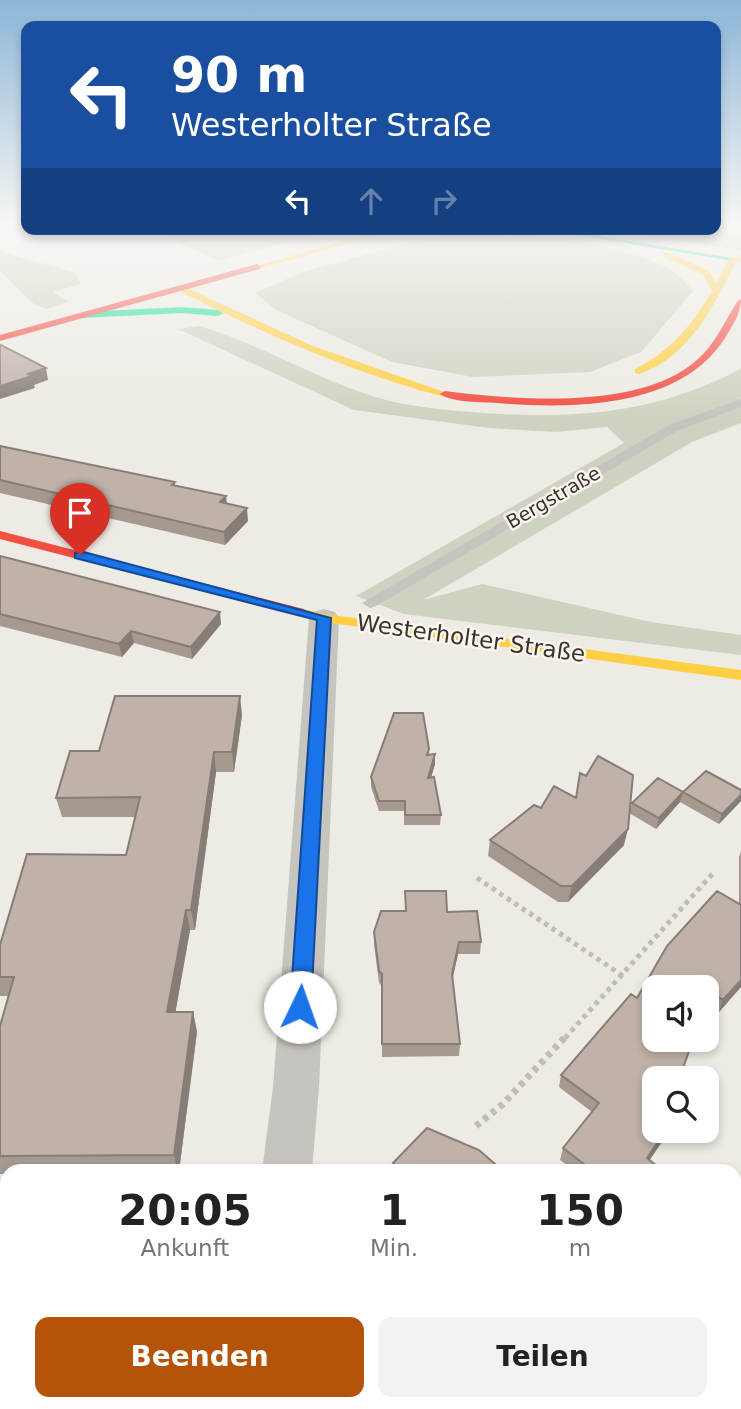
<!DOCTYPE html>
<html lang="de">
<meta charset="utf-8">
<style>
:root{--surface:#fff;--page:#f2f2f2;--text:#222;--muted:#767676;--accent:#b45309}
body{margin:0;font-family:"DejaVu Sans",sans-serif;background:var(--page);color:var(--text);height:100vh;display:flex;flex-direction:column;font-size:26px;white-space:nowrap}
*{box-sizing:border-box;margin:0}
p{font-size:23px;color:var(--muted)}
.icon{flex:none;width:38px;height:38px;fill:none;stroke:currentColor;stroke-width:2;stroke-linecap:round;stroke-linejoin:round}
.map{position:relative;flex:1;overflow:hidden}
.drawer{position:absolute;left:0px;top:1164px;width:742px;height:247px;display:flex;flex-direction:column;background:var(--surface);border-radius:21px 21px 0 0;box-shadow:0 4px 10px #0003}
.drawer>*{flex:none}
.top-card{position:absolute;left:21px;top:21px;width:700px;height:214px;border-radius:14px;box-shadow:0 4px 10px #0003;background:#1a4fa0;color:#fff;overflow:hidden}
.fabs{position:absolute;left:642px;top:975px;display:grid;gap:14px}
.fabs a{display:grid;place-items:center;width:77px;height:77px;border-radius:14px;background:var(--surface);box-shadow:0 4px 10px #0003;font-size:35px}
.pin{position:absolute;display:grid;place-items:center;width:60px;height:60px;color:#fff;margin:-72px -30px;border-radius:50% 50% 50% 0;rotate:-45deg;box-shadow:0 0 7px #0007}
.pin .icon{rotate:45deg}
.me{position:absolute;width:77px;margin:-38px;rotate:3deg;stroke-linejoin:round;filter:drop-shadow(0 0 5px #0008)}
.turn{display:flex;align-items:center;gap:24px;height:147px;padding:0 35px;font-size:32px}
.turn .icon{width:91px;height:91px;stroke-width:2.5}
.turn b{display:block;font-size:49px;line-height:60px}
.lanes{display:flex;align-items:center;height:66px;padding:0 35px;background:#0003;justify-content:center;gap:35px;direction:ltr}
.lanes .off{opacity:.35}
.eta{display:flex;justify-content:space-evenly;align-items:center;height:119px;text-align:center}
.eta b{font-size:42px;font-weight:700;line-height:49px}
.action{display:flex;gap:14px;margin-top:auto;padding:14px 35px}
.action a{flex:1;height:80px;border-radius:14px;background:var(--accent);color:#fff;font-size:28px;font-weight:700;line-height:80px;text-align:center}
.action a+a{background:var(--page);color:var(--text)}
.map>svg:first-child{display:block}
</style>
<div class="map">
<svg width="741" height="1409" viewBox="0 0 741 1409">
<rect width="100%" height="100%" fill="#eeebe4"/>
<path fill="#cdd3c0" d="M716,223L741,224V250L599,229H716Z
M149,229H333L219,261Z
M470,229C515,229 613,245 655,262C671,267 682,279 693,291L641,352L590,372L473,377L392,362L276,310L255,293L303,272L444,233Z
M0,248L6,253L76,273L81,284L53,292L69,302L47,309L34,304L0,271Z
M200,326C259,344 313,377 372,396C407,407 446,410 483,413C580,419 652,414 741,369V423L692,442L423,600L482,584L651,622L741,635V655L404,614L356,596L624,443L607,427L556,432L489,428L354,410L178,329Z"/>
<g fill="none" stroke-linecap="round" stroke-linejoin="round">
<path stroke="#c0bcb6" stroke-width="5" stroke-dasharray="4.5 4.5" stroke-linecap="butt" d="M477,878L623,976
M565,1038L715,871"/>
<path stroke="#c0bcb6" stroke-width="7" stroke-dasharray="5 5" stroke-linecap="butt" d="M476,1126L503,1104L566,1036"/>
<path fill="#c7c3be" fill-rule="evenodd" d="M741,399V407L677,431L376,606L370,608L362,603L669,425Z"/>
<path fill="#c7c3be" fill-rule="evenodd" d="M324,609L335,612L339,618L319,1087L312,1171H262L273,1087L309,618L313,612Z
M247,1404H305V1409H247Z"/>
<path fill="#16e098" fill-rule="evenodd" d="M540,229H560L737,259L733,261Z
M182,307L218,310L223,313L218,316L182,313L82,318L77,315L82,312Z"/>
<path fill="#ffcf43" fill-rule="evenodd" d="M384,229H398L260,269L253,267Z
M664,253H670L709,271L716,283L730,257L741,258V262H736C714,305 689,358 639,374L635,373V369C671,351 692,325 712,291L703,275L664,257Z
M180,285L313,346L450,394L445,397C351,373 263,333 177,290L176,288Z
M299,608L324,614L741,670V680L324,622L294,615L292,612L294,609Z"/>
<path fill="#f24e42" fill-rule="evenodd" d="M257,264L261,267L260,269L0,341V335Z
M741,299C741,314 732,326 725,338C680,409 572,409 497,403C481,402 453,403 440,394L445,391C515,400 642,411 698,359C715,344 725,321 737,302Z
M0,531L304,609L306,612L299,616L0,539Z"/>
</g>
<path fill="#a59990" d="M0,446L175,482V485L226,496L227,504L248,521L225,545L0,493Z
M0,556L221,624L192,659L134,643L122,657L0,626Z
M242,715L234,772H216L195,930H190L175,1012H193L197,1032L179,1171H7V1174H0V1026L8,996H0V945L126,855L135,817H62L56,798L99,751Z
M429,749V755L435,754V764L431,777L441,815L440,825H404V811H379L371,787V777Z
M683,792L741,801L719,824L680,802L656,829L629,813L632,803Z
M490,840L624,845L568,902H558L488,856Z
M741,851V987L719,1012L707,1004V987L649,1160L663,1171H575L560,1160L563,1148L592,1112L559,1087L561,1075L637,998L739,904V857Z
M405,891L447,912L481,942L480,954H458L452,979L460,1044L459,1056L382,1057V986L379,983L374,944V932L405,911Z
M393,1163L503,1171H393Z"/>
<path fill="#867d76" d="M46,368L48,380L34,385L35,388L0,399V386L28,374Z
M226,496L227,510L220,502Z
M247,508L248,521L225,545L224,532Z
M220,612L221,624L192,659L191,647Z
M131,631L134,643L122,657L119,644Z
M240,696L242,715L234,772L232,752Z
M214,752L216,772L195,930L191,910Z
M435,754V764L428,788V778Z
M683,792L680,802L656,829L659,818Z
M741,795V801L719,824L722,814Z
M628,829L624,845L568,902L572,886Z
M186,910L190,930L172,1032L167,1012Z
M459,942L458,954L451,986L452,974Z
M741,980V987L719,1012L723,1000Z
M193,1012L197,1032L179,1171H178L174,1155Z
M666,1130H670L643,1170L647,1158Z
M87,1404H100V1409H86Z"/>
<path fill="#c0b2a8" stroke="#867d76" stroke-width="2" d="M0,345H1L46,368L28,374L32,376L0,386Z
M0,446L175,482L172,485L226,496L220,502L247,508L224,532L0,480Z
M0,556L220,612L191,647L131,631L119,644L0,614Z
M115,696H240L232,752H214L191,910H186L167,1012H193L174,1155L0,1156V1026L14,977H0V945L27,854L126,855L140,797L56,798L70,751H99Z
M394,713H423L429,749L427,755L435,754L428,778L434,777L441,815H405V801H379L371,777Z
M598,756L633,775L628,829L572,886H561L490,840L534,805L541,808L554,786L576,798L580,773L586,776Z
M706,771L741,790V795L722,814L683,792Z
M658,778L683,792L659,818L632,803Z
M405,891H446L447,912L477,911L481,942H459L452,974L460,1044H382V974L379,971L374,932L381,911H406Z
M717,891L741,905V980L723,1000L710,991L707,1001V987H654V1040H693L682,1071L691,1078H654V1130H666L647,1158L663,1171H593L563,1148L599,1103L561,1075L631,994L637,998L667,946Z
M427,1128L479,1150L503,1171H402L393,1163Z
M735,1226L741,1230V1273L736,1282Z
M7,1322V1404H87L86,1409H0V1323Z
M391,1404H500L501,1409H391Z"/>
<linearGradient id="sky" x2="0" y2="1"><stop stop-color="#8cb6d7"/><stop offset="0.53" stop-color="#f7f6f3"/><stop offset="1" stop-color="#f7f6f3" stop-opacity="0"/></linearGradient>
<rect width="741" height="420" fill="url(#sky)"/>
<path fill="#1a73e8" stroke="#114b97" stroke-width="2" d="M80,551L331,618L311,1007L308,1014L300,1017L293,1014L290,1007L317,620L75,558V553Z"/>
<g text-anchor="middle" stroke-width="5" stroke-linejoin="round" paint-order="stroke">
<g font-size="19" fill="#38312c" stroke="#f9f5ee">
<text transform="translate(553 497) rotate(-30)" y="7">Bergstraße</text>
</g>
<g font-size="23" fill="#38312c" stroke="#f9f5ee">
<text transform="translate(471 638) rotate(8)" y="8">Westerholter Straße</text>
</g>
</g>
</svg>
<div class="fabs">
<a><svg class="icon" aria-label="sound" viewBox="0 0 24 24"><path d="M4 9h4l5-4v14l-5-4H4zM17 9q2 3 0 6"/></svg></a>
<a><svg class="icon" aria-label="search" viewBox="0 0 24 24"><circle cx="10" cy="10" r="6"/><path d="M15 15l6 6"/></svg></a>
</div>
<div class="pin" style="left:80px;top:555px;background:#d93025"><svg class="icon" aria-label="arrive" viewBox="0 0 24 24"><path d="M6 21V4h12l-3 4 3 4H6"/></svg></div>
<svg class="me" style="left:300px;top:1007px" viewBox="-20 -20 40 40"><circle r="19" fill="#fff"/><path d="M0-13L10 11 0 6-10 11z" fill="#1a73e8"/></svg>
<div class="top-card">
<div class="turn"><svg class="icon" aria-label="left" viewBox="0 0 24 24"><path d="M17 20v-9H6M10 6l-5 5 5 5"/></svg><div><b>90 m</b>Westerholter Straße</div></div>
<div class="lanes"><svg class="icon" aria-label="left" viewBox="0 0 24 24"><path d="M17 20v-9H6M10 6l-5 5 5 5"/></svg><svg class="icon off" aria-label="ahead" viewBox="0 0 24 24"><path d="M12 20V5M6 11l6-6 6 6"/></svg><svg class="icon off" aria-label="right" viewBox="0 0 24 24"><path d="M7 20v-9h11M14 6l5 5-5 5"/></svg></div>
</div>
<section class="drawer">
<div class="eta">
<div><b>20:05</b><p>Ankunft</p></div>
<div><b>1</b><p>Min.</p></div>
<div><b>150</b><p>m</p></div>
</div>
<div class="action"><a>Beenden</a><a>Teilen</a></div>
</section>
</div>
